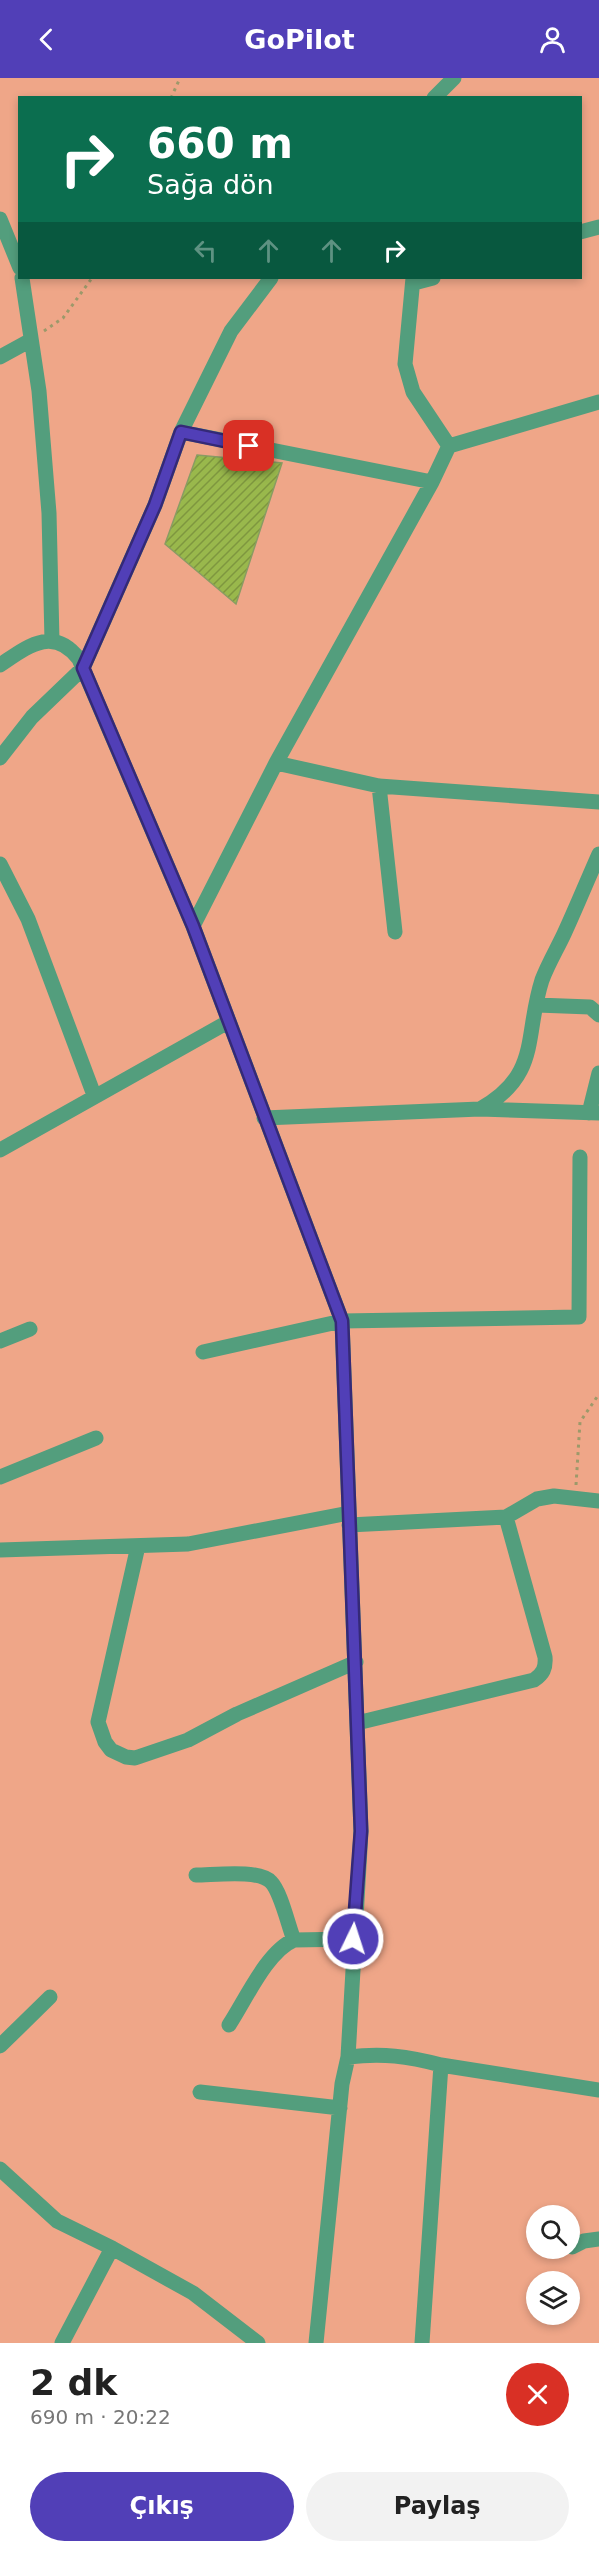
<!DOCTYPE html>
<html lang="tr">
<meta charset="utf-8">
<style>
:root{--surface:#fff;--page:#f2f2f2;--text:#222;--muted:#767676;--accent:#513fb7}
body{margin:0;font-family:"DejaVu Sans",sans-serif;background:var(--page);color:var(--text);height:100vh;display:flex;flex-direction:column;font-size:22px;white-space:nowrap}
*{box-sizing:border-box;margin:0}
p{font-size:20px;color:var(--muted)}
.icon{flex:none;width:33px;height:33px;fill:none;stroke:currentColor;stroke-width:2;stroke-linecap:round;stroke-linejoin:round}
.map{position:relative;height:2265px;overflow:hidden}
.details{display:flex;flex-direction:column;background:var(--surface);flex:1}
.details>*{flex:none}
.guide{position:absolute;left:18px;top:18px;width:564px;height:183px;border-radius:0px;box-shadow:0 3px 9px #0003;background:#0b6e4f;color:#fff;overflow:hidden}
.tools{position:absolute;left:526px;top:2127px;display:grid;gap:12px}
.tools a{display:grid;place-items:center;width:54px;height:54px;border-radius:50%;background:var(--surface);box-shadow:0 3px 9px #0003;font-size:30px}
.pin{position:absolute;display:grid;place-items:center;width:51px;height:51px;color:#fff;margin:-26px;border-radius:12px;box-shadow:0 3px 9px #0006}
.me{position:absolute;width:66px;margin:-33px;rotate:4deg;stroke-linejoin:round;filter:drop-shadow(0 0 4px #0008)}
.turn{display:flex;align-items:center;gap:21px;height:126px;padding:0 30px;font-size:27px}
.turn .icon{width:78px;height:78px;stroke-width:2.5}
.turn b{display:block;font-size:42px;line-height:51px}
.lanes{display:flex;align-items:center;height:57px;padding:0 30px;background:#0003;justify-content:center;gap:30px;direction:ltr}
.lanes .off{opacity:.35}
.round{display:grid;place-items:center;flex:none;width:63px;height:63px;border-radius:32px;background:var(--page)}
.head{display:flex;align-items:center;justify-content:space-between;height:102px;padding:0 30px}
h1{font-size:36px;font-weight:600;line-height:45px}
.button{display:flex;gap:12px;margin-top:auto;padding:12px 30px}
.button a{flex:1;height:69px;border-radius:36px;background:var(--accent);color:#fff;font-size:24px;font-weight:600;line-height:69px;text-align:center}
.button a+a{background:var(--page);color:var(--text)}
header{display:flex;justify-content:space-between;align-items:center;height:78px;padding:0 30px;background:var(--accent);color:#fff;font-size:27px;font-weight:600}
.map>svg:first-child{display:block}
</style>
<header><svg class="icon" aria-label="back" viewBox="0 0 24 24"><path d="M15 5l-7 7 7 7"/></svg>GoPilot<svg class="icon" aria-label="person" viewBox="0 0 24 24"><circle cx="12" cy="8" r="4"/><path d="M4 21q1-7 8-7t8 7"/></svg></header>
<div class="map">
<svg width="599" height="2265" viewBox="0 0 599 2265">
<defs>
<pattern id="building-hatch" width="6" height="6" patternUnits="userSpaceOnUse" patternTransform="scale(1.5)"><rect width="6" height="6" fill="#99b84c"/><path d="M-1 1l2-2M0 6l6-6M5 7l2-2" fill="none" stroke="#7e973f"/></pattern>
</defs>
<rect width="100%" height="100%" fill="#e5dfa0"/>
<path fill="#efa688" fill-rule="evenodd" d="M0,0H599V2265H0ZM20,20H580V200H20ZM537,2138H570V2170H537ZM537,2204H570V2236H537Z"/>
<path fill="url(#building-hatch)" stroke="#899c63" stroke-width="1.5" d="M197,377L282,385L236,526L165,466Z"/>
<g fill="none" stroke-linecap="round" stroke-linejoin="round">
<path stroke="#9d996a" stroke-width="3" stroke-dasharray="3 4.5" stroke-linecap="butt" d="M171,20L180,0
M44,253L63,240L92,200
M576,1407L580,1344L599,1316"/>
<path stroke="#539e7d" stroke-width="15" d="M434,20L454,0
M0,141L20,190
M580,154L599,149
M22,200L39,313L49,435L52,563
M413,200L405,286L413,314L449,368
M414,205L433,200
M0,279L31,262
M181,354L432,404
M0,587C27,569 53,547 79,581L193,848L342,1243L361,1753L348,1979L342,2006L316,2265
M0,680L32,639L83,590L155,427L181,354L231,253L271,200
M276,685L379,708L599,724
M379,708L395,854
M0,786L28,841L94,1017
M193,848L276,685L432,404L449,368L599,324
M537,927L590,929L599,937
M480,1031L599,1035
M589,1035L599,995
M264,1040L480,1031C541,997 524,958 542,902C548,886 557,871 564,856C576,830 587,803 599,776
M0,1072L228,944
M0,1263L30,1251
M203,1274L342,1243L579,1239L580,1079
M0,1399L96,1360
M349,1447L506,1439L537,1421L554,1418L599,1423
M138,1468L98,1644L105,1664L111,1672L126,1679L135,1680L188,1662L237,1636L356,1584
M0,1472L188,1466L349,1435
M357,1645L534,1602C543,1596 546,1590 545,1579L506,1439
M196,1797C214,1797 259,1791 271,1804C281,1814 288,1847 294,1862
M229,1947C245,1923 267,1873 294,1862L353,1861
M0,1968L50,1919
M348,1979C383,1975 407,1978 441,1987L422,2265
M441,1987L599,2012
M200,2014L340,2030
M0,2091L57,2143L112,2170L193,2215L258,2265
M572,2169L584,2163L599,2161
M62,2265L112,2170"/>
</g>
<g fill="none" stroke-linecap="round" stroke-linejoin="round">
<defs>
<path id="route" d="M249,368L181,354L155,427L83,590L193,848L342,1243L361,1753L353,1861"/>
</defs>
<use href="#route" stroke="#352977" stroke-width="15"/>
<use href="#route" stroke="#513fb7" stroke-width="10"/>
</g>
</svg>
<div class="tools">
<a><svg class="icon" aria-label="search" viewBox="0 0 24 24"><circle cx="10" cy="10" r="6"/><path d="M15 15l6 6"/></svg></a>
<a><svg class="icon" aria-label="layers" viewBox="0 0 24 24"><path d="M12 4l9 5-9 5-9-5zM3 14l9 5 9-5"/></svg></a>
</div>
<div class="pin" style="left:249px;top:368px;background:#d93025"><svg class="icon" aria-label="arrive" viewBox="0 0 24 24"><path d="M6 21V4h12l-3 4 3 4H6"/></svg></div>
<svg class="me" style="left:353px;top:1861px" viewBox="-20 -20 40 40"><circle r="17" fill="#513fb7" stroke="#fff" stroke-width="3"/><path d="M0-11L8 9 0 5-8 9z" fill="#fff"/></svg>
<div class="guide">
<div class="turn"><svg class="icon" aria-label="right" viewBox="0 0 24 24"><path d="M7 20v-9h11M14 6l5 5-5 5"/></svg><div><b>660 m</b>Sağa dön</div></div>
<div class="lanes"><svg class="icon off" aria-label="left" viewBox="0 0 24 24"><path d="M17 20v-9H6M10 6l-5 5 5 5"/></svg><svg class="icon off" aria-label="ahead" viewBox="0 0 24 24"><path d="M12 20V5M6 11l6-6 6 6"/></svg><svg class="icon off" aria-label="ahead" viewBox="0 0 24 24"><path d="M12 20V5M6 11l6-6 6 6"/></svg><svg class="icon" aria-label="right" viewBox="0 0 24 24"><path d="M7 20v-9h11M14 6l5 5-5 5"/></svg></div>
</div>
</div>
<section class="details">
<div class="head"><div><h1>2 dk</h1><p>690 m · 20:22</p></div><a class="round" style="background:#d93025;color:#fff"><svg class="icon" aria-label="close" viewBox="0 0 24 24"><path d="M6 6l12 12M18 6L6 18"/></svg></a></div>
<div class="button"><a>Çıkış</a><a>Paylaş</a></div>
</section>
